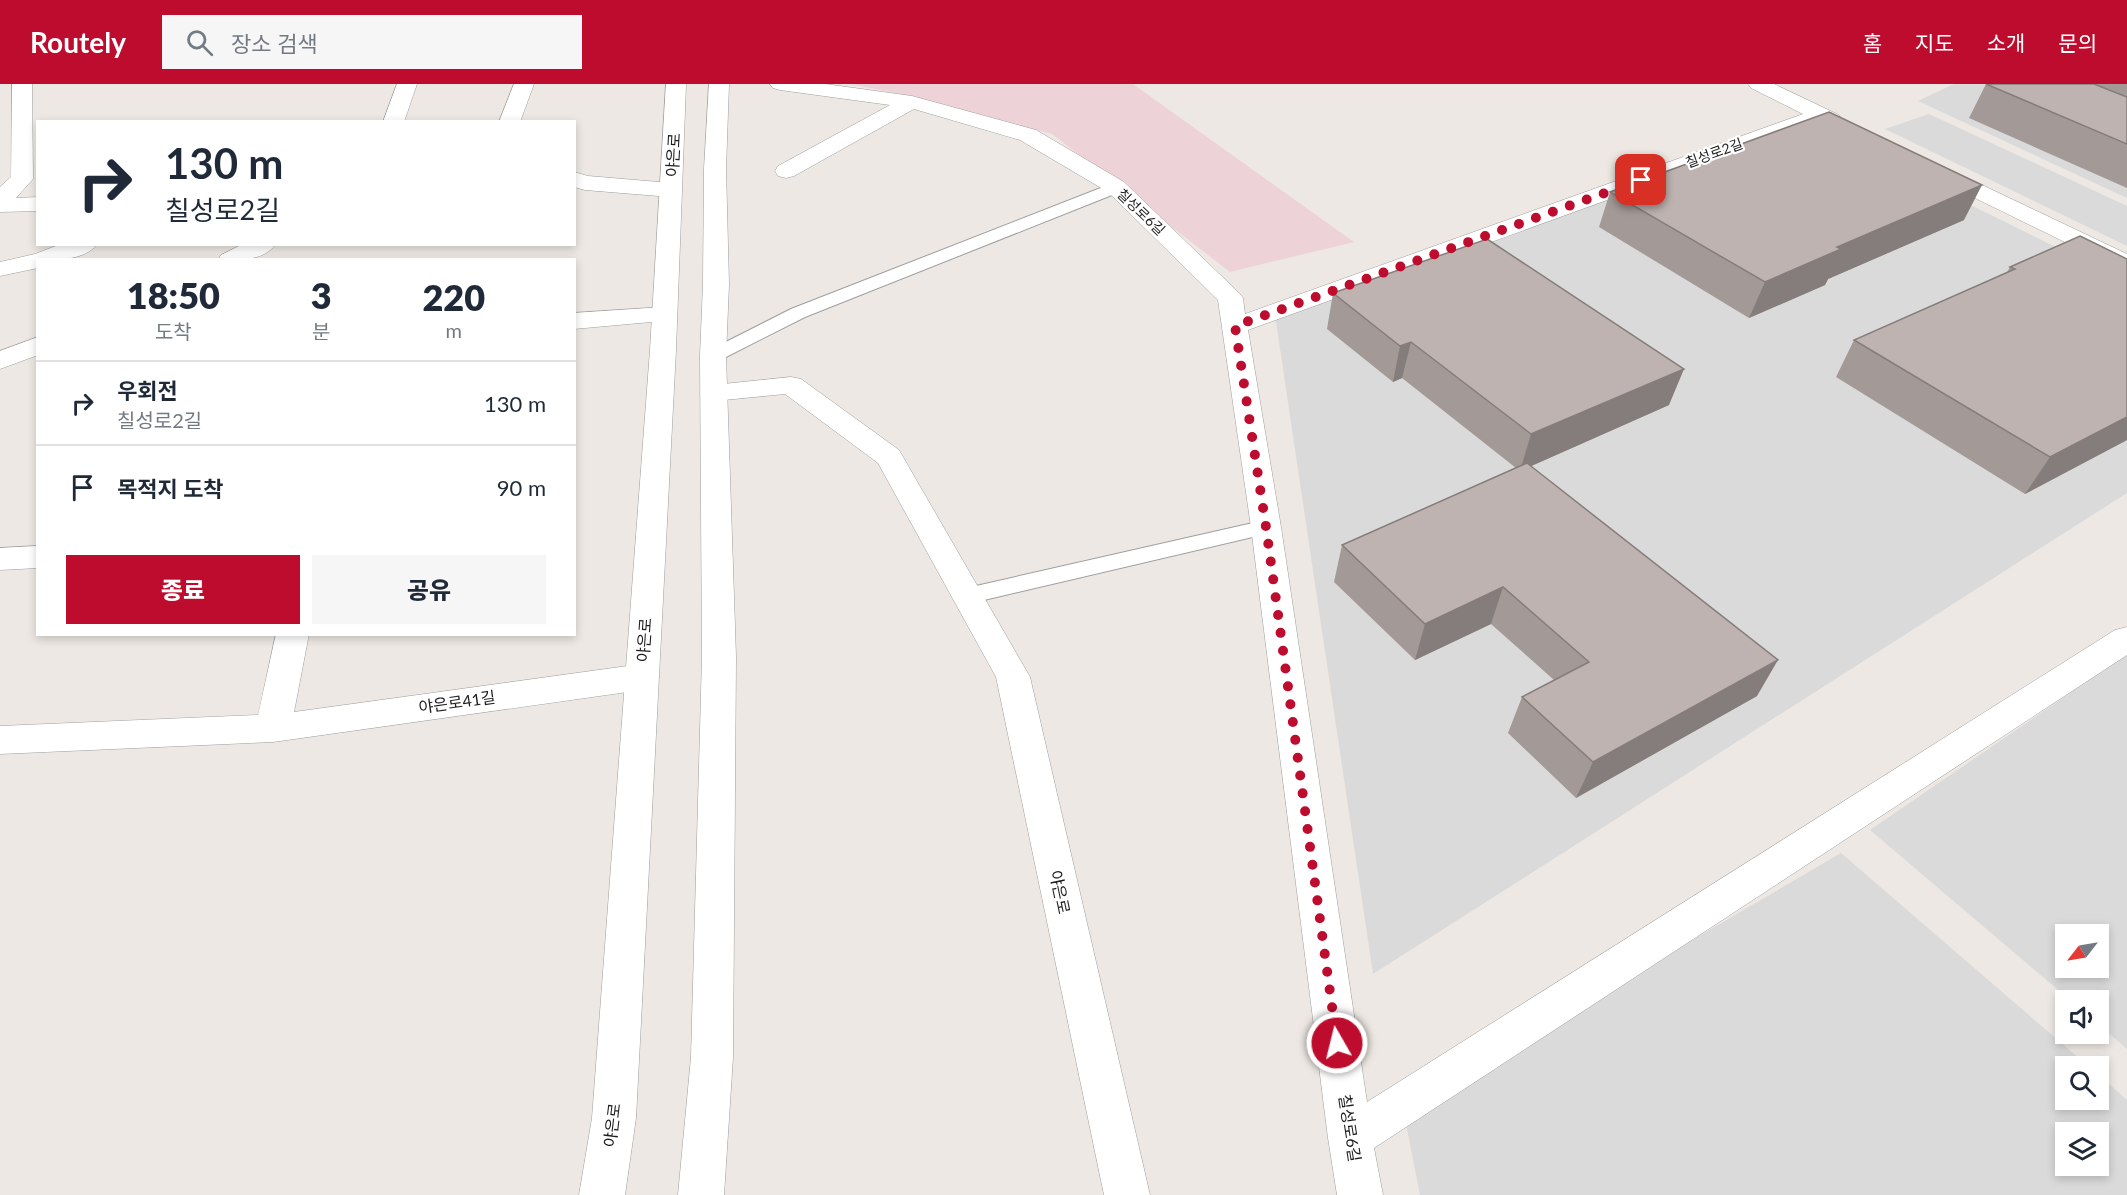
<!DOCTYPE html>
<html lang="ko">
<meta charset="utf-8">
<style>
:root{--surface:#fff;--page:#f6f6f7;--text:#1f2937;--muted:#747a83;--line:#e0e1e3;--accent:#bd0c2d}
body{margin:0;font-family:Lato,"Noto Sans KR",sans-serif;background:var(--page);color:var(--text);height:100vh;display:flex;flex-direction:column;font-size:22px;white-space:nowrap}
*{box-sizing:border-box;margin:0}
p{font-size:20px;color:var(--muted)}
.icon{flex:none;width:33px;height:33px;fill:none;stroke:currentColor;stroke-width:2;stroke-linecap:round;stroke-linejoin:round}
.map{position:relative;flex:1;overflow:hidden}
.drawer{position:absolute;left:36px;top:174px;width:540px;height:378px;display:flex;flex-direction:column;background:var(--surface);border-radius:0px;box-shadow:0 3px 9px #0003}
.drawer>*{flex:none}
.top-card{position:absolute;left:36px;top:36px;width:540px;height:126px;border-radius:0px;box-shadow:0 3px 9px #0003;background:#fff;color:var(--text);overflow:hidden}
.needle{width:39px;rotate:239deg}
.fabs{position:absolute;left:2055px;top:840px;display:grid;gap:12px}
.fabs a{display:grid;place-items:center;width:54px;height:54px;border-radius:0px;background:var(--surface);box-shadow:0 3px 9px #0003;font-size:30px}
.pin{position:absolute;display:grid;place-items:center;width:51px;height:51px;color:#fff;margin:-26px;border-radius:12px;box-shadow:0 3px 9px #0006}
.me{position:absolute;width:66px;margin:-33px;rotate:352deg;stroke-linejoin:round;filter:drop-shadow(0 0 4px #0008)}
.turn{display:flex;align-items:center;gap:21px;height:126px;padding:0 30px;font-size:27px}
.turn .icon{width:78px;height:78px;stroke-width:2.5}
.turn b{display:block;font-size:42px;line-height:51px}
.eta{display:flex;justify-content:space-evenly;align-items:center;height:102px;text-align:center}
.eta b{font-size:36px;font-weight:800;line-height:42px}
.action{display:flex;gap:12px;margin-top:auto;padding:12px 30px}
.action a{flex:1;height:69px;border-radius:0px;background:var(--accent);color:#fff;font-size:24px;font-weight:800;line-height:69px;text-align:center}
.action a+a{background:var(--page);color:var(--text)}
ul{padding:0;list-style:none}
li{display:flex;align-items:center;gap:18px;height:84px;padding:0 30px;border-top:2px solid var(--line)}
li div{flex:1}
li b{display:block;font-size:22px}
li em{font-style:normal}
header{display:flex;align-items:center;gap:36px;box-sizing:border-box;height:84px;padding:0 30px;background:var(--accent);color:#fff}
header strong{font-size:28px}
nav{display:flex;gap:33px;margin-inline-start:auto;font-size:21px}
.search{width:420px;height:54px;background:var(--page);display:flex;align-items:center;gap:15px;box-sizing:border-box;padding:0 21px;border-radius:0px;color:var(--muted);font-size:22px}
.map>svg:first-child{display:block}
</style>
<header>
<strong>Routely</strong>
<div class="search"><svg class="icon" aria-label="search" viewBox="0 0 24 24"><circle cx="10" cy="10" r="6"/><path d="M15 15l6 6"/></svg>장소 검색</div>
<nav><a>홈</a><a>지도</a><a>소개</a><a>문의</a></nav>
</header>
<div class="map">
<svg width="2127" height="1111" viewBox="0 0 2127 1111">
<rect width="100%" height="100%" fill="#ede8e3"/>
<path fill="#dbdada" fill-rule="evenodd" d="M1954,0H2127V114L1918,17Z
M1929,30L2127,122V162L1885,45Z
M1794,34L2127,198V409L1373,890L1275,231Z
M2127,570V965L2099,941L2098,916H2070L1870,746ZM2066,850H2098V884H2066Z
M1841,769L2088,982H2066V1016H2098L2099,991L2127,1016V1111H1420L1403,1025ZM2066,1048H2098V1082H2066Z"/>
<path fill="#edd3d7" d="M851,0H1133L1354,158L1230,188L1052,50L899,10Z"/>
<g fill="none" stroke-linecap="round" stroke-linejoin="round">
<defs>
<path id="service" d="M1116,98L1122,99L1124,103L1122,107L805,233L720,276H706L703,272L706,268L791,225Z
M1266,436L1274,438L1277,443L1274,448L967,520L959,518L955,512L959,506L967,504Z"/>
<path id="minor" d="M12,0H32L33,95L16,114L38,113V127L0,128V103L11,93Z
M397,0H417L404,38H383Z
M514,0H534L520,38H499Z
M770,0H825L912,12L1036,46L1124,98L1239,209L1243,214L1245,230L1803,30L1751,4L1748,0H1774L1839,31L1842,36L1839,41L1831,42L1820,39L1248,246L1281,443L1367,1018L2115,546L2127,543V571L1374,1064L1383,1111H1337L1328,1054L1251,443L1218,216L1108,108L1020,56L914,25L794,92L786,94L778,92L775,87L778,82L890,21L780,6L773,4Z
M1940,81L2127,170V186L2118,184L1932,93L1929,88L1932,83Z
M574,88L588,92L671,99L679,101L682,106L679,111L671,113L585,106L574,103Z
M61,160H97C85,177 55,176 38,176V184L0,192V178L35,170Z
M243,160H276C263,178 237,176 218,176L221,171Z
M664,223L673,226L677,231L673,236L574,245V229Z
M38,253V271L0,285V267Z
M791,293L801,295L899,366L1030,593L1150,1111H1104L996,593L878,379L785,310L714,317L704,315L700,309L704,303L714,301Z
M38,462V484L0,486V464Z
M276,550H309L294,628L642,580L654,584L659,593L654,602L642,606L273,658L0,670V642L258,631Z"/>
<path id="tertiary" d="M666,0H686L676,266L636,1034L625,1111H579L592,1034L650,266Z
M709,0H729L726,85L729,200L726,272L736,573L733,973L724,1111H678L691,973L702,573L700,272L703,200L704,85Z"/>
</defs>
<use href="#service" stroke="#9e9e9e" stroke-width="2"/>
<use href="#minor" stroke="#9e9e9e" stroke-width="1"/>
<use href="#tertiary" stroke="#9e9e9e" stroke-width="1"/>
<use href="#service" fill="#fff" fill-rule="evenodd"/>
<use href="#minor" fill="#fff" fill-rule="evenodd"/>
<use href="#tertiary" fill="#fff" fill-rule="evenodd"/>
</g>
<path fill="#a39a97" d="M1986,0H2127V104L1969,34Z
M1610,108L1964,136L1828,195L1825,201L1749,234L1599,143Z
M2080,152L2127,356L2025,410L1836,293L1854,256L2006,190L2010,183Z
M1333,209L1669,321L1531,382L1757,612L1576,714L1508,649L1522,613L1554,596L1491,540L1415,576L1334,498L1342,461L1516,384L1402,294L1393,298L1327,245Z"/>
<path fill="#857d7b" d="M1982,101L1964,136L1828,195L1825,201L1749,234L1765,198L1837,163Z
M1411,258L1402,294L1393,298L1400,262Z
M1684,285L1669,321L1520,387L1531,350Z
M2127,333V356L2025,410L2050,373Z
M1503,503L1491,540L1415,576L1425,540Z
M1778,576L1757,612L1576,714L1593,678Z"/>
<path fill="#beb3b0" stroke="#857d7b" stroke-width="1.5" d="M1986,0H2094L2127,13V60Z
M1829,28L1982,101L1837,163L1841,165L1765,198L1610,108Z
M2080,152L2127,175V333L2050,373L1854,256L2015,185L2010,183Z
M1487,155L1684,285L1531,350L1411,258L1400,262L1333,209Z
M1527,379L1778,576L1593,678L1522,613L1589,578L1503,503L1425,540L1342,461Z"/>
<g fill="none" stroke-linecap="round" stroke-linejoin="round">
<path stroke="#bd0c2d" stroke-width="10" stroke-dasharray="0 18" d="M1337,959L1266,443L1235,242L1641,96"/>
</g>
<g text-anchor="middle" stroke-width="4.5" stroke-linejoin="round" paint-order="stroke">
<g font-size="14" fill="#1d1d1d" stroke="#fff">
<text transform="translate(1714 69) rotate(-20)" y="5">칠성로2길</text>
<text transform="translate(1141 128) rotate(44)" y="5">칠성로6길</text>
</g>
<g font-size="16" fill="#1d1d1d" stroke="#fff">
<text transform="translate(673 71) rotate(-87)" y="6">야은로</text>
<text transform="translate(644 556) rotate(-86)" y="6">야은로</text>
<text transform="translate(457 618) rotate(-8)" y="6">야은로41길</text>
<text transform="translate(1060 808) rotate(78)" y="6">야은로</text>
<text transform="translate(612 1041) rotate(-83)" y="6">야은로</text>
<text transform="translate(1350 1044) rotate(81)" y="6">칠성로6길</text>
</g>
</g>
</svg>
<div class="fabs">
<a><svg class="needle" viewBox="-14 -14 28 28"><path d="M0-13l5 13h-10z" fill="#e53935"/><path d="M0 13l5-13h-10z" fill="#747a83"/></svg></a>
<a><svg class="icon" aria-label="sound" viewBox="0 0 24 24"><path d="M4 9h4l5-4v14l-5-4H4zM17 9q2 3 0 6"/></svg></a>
<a><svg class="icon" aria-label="search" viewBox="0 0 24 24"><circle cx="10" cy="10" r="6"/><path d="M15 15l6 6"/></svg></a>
<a><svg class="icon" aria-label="layers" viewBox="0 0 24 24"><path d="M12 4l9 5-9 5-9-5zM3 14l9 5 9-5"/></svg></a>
</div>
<div class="pin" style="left:1641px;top:96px;background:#d93025"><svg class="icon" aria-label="arrive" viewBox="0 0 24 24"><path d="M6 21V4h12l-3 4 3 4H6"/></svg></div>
<svg class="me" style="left:1337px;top:959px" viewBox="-20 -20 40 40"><circle r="17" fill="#bd0c2d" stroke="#fff" stroke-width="3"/><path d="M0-11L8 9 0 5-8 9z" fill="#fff"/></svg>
<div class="top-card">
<div class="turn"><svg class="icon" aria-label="right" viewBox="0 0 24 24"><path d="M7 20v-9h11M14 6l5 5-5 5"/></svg><div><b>130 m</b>칠성로2길</div></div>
</div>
<section class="drawer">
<div class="eta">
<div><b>18:50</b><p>도착</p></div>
<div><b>3</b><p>분</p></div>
<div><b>220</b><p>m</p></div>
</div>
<ul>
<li><svg class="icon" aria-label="right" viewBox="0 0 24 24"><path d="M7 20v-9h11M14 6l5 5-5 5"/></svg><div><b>우회전</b><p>칠성로2길</p></div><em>130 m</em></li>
<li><svg class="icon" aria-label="arrive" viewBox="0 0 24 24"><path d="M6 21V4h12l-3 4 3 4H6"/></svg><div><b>목적지 도착</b></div><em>90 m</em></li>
</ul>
<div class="action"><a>종료</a><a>공유</a></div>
</section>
</div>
